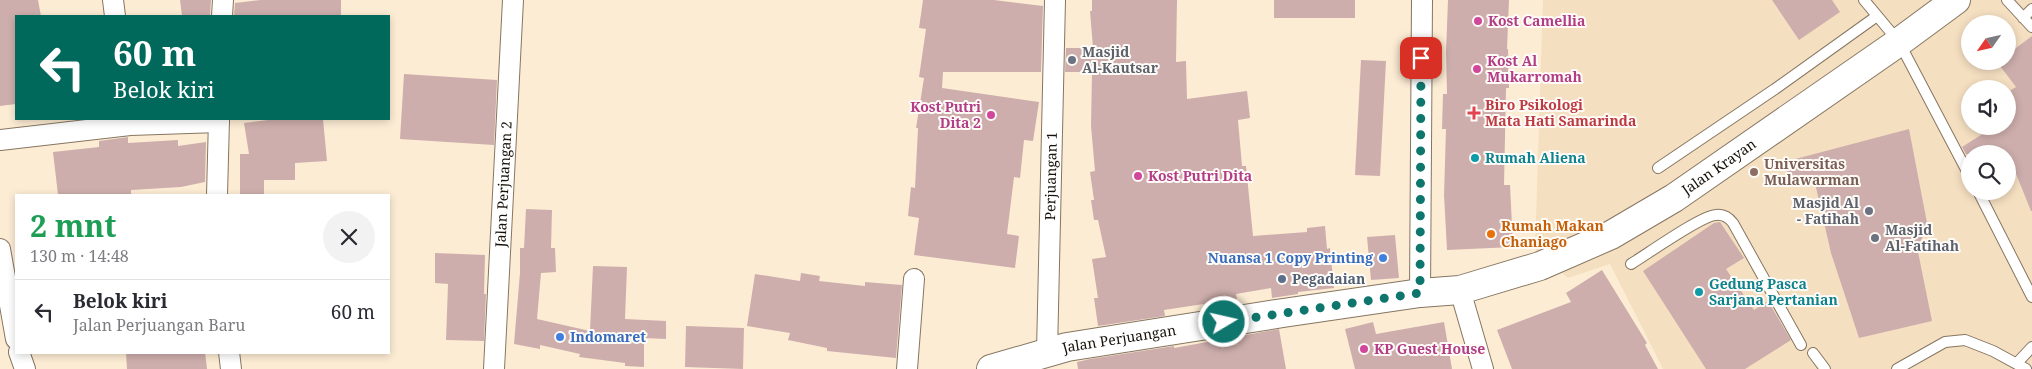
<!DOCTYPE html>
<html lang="id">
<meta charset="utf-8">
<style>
:root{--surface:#fff;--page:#f2f2f3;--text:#2b2b33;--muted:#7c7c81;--line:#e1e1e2}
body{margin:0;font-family:"Noto Serif",serif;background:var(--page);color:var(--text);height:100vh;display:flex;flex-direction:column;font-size:19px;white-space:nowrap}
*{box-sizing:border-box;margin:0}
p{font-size:16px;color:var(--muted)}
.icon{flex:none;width:28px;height:28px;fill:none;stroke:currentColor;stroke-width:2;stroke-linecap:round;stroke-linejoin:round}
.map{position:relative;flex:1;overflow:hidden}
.sheet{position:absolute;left:15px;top:194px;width:375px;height:160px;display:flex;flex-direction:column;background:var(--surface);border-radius:0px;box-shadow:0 2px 8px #0003}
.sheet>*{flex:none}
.hud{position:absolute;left:15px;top:15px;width:375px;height:105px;border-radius:0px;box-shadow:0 2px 8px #0003;background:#00695c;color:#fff;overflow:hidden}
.needle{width:32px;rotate:236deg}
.controls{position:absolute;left:1961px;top:15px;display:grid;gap:10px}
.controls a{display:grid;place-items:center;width:55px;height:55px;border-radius:50%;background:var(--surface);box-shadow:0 2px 8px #0003;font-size:25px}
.pin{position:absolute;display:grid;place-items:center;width:42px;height:42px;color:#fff;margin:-21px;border-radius:10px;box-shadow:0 2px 8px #0006}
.me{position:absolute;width:55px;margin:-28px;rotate:81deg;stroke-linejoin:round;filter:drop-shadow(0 0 4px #0008)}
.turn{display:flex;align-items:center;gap:18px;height:105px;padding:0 15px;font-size:22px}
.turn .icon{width:65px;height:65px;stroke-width:2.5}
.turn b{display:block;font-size:35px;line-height:42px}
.round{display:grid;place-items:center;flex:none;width:52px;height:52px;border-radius:26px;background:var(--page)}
.headline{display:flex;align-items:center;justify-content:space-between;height:85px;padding:0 15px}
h1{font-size:30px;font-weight:700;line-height:38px;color:#1e9e55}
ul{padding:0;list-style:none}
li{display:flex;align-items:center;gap:15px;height:65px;padding:0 15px;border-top:1px solid var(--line)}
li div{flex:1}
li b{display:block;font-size:19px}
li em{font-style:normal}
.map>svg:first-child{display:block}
</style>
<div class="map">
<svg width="2032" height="369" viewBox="0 0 2032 369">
<rect width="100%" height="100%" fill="#fdecd4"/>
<path fill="#f5dfc1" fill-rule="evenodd" d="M1543,0H2032V369H1663L1610,264L1568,278L1535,249ZM1970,24H2008V61H1970ZM1970,89H2008V126H1970ZM1970,154H2008V191H1970Z"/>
<path fill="#cdaeac" d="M0,0H38L41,16H16V104L0,106Z
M180,0H211L210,16H182Z
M261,0H341V16H234L235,3Z
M923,0H994L1043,6L1041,72H943L942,88L1039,102L1033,141L1024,140L1020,178L1014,177L1007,234L1019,236L1015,268L914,255L919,218L908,216L911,187L915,188L918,128H916L924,78L919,77L926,29L919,28Z
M1092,0H1177L1176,62L1186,61L1187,99L1247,91L1250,118L1238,120L1242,166H1246L1253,236L1307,232V228L1325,226L1327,249L1330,248L1334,288L1298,292V294L1272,298L1271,288L1236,294L1237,299L1164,310L1165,316L1098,326L1094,298H1098L1092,259L1106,257L1098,220H1094L1091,200H1094L1090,172L1095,171L1091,126L1092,72H1065L1066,48H1093L1090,11H1092Z
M1274,0H1355V18H1274Z
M1448,0H1509L1507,49H1508L1509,88H1506L1504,185H1510L1513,247L1447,250L1444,195L1446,129H1442L1443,94H1447L1446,52Z
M1772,0H1832L1840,12L1799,40Z
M2032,36V211H2031L2008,154H1966L1962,147L1995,126H2008V92L2016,87L1997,62L2008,61V54Z
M1361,60L1386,61L1380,176L1355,175Z
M404,74L497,80L494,145L400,139Z
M276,119H323L327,161L295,163V180H264V195H240V154H249L244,123Z
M1909,129L1928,228L1917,247L1932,321L1859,338L1831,253L1815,183L1793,187L1784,162Z
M128,137V143L178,140V146L206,142L205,182L181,187L131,190V194L58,195L53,152L99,147V141Z
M526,209L552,210L551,248H555L556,272L541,273L537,319L590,331L593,266L627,267L625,319L666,321V339L644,338V367L625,366V363L579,357L580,354L540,345V349L514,344L520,273V248H524Z
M1720,222L1744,258L1726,269L1754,310L1768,301L1791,340L1745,369H1706L1643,271L1714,223Z
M1395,235L1399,278L1371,280L1367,237Z
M435,253L485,255L484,294H486L484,341L446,340L448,284L435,283Z
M1602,270L1647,343L1645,345L1658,369H1512L1497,330L1571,302L1566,293Z
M801,273L820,276L819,281L865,286V282L902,285L896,358L827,351V348L788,340L790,333L747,326L755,274L800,281Z
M1373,322L1376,334L1444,322L1452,369H1355L1345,329Z
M686,326L744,328L743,369L685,367Z
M1279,329L1286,369H1078L1077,362L1090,359L1174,346V348Z
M126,352H205L207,369H127Z"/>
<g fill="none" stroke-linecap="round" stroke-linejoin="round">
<defs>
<path id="lane" d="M1864,0L1899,42L1970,177
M2007,0L2032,27
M2023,18L2032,9
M1658,168L1775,89L1877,16
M1978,191L2032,297
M1631,264C1646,255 1702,215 1716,215C1723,214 1729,218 1733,223L1801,345
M1813,353L1825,369
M2017,363L2032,347
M1897,369L1945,342L1965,340L1993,351L2026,369"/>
<g id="street">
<path d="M113,0L115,16"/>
<path d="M222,16L223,0"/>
<path d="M0,140L130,125L219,122"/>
<path d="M217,195L219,119"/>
<path d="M0,249L16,339"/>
<path d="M1460,290L1483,369"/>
<path d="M1420,293L1422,0"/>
<path d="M19,352L25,369"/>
<path d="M229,352L231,369"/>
<path id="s1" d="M1047,352L1055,0"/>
<path id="s2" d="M494,369L513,0"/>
<path d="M907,369L914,279"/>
</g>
<g id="secondary">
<path id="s3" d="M991,369L1067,347L1283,313L1420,293L1460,290L1540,266L1611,235L1674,198L1899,42L1956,0"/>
</g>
</defs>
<use href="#lane" stroke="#867661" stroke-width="12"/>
<use href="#street" stroke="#867661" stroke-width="22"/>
<use href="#secondary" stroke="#867661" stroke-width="30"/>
<use href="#lane" stroke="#fff" stroke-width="10"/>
<use href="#street" stroke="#fff" stroke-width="20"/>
<use href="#secondary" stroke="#fff" stroke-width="28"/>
</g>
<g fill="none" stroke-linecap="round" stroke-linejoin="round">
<path stroke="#0f766e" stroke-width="9" stroke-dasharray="0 16.2" d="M1224,322L1420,293L1421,58"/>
</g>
<g fill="#d1479c" stroke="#fffbf7" stroke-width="2">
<circle cx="1478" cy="21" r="5"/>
<circle cx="1477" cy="69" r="5"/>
<circle cx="991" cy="115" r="5"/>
<circle cx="1138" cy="176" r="5"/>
<circle cx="1364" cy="349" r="5"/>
</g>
<g fill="#6b7280" stroke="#fffbf7" stroke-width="2">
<circle cx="1072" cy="60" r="5"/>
<circle cx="1869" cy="211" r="5"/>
<circle cx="1875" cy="238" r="5"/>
</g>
<path fill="#e0444e" stroke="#fffbf7" stroke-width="2" d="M1471.5 105.5h5v5h5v5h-5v5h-5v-5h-5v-5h5z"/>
<g fill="#0f9aa8" stroke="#fffbf7" stroke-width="2">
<circle cx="1475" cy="158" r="5"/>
<circle cx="1699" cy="292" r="5"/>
</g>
<circle fill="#8d6e63" stroke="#fffbf7" stroke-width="2" cx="1754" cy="172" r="5"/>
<circle fill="#e8710a" stroke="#fffbf7" stroke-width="2" cx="1491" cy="234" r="5"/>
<g fill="#3f7fe0" stroke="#fffbf7" stroke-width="2">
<circle cx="1383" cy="258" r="5"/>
<circle cx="560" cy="337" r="5"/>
</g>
<circle fill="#5c6f8a" stroke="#fffbf7" stroke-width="2" cx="1282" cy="279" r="5"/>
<g text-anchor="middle" stroke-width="4" stroke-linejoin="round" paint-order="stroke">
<g font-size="14" font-weight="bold" fill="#b23c85" stroke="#fffbf7" text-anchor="start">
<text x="1488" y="26">Kost Camellia</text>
<text x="1487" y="66">Kost Al<tspan x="1487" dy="16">Mukarromah</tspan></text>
<text x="981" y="112" text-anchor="end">Kost Putri<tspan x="981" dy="16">Dita 2</tspan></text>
<text x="1148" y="181">Kost Putri Dita</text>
<text x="1374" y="354">KP Guest House</text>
</g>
<g font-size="14" font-weight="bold" fill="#5b616d" stroke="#fffbf7" text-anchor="start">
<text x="1082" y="57">Masjid<tspan x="1082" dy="16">Al-Kautsar</tspan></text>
<text x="1859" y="208" text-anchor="end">Masjid Al<tspan x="1859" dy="16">- Fatihah</tspan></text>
<text x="1885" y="235">Masjid<tspan x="1885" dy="16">Al-Fatihah</tspan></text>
</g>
<g font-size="14" font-weight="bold" fill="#be3a42" stroke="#fffbf7" text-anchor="start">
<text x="1485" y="110">Biro Psikologi<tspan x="1485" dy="16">Mata Hati Samarinda</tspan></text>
</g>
<g font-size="14" font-weight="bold" fill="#0d838f" stroke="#fffbf7" text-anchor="start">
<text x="1485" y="163">Rumah Aliena</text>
<text x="1709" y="289">Gedung Pasca<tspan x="1709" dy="16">Sarjana Pertanian</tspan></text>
</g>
<g font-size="14" font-weight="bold" fill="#785e54" stroke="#fffbf7" text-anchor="start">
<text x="1764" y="169">Universitas<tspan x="1764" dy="16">Mulawarman</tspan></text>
</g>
<g font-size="14" fill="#171109" stroke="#fffbf7">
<text dy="5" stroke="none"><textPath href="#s3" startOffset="765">Jalan Krayan</textPath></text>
<text dy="5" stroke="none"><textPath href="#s1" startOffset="176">Perjuangan 1</textPath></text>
<text dy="5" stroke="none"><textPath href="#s2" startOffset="185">Jalan Perjuangan 2</textPath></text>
<text dy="5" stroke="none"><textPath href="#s3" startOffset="132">Jalan Perjuangan</textPath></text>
</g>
<g font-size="14" font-weight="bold" fill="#c56008" stroke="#fffbf7" text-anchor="start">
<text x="1501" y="231">Rumah Makan<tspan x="1501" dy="16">Chaniago</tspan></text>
</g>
<g font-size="14" font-weight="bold" fill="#366cbe" stroke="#fffbf7" text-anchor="end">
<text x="1373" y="263">Nuansa 1 Copy Printing</text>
<text x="570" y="342" text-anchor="start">Indomaret</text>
</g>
<g font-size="14" font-weight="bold" fill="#4e5e75" stroke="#fffbf7" text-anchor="start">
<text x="1292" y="284">Pegadaian</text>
</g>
</g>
</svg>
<div class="controls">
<a><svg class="needle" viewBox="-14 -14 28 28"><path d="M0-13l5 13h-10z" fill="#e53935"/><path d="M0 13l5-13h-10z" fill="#7c7c81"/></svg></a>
<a><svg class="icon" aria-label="sound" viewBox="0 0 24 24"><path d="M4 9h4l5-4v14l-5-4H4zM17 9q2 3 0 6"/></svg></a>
<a><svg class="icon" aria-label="search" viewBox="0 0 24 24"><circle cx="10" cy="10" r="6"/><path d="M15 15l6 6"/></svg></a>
</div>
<div class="pin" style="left:1421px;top:58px;background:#d93025"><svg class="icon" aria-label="arrive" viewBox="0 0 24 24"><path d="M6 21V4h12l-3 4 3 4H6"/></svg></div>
<svg class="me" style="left:1224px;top:322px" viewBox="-20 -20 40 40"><circle r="17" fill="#0f766e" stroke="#fff" stroke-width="3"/><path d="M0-11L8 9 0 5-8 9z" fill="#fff"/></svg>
<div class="hud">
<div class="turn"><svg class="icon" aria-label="left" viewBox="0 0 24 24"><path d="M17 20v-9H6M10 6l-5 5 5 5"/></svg><div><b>60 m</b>Belok kiri</div></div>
</div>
<section class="sheet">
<div class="headline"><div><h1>2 mnt</h1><p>130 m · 14:48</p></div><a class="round"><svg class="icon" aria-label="close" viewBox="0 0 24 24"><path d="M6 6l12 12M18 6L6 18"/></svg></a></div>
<ul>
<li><svg class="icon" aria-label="left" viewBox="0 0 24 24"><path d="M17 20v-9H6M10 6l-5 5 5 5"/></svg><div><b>Belok kiri</b><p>Jalan Perjuangan Baru</p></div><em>60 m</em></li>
</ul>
</section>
</div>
